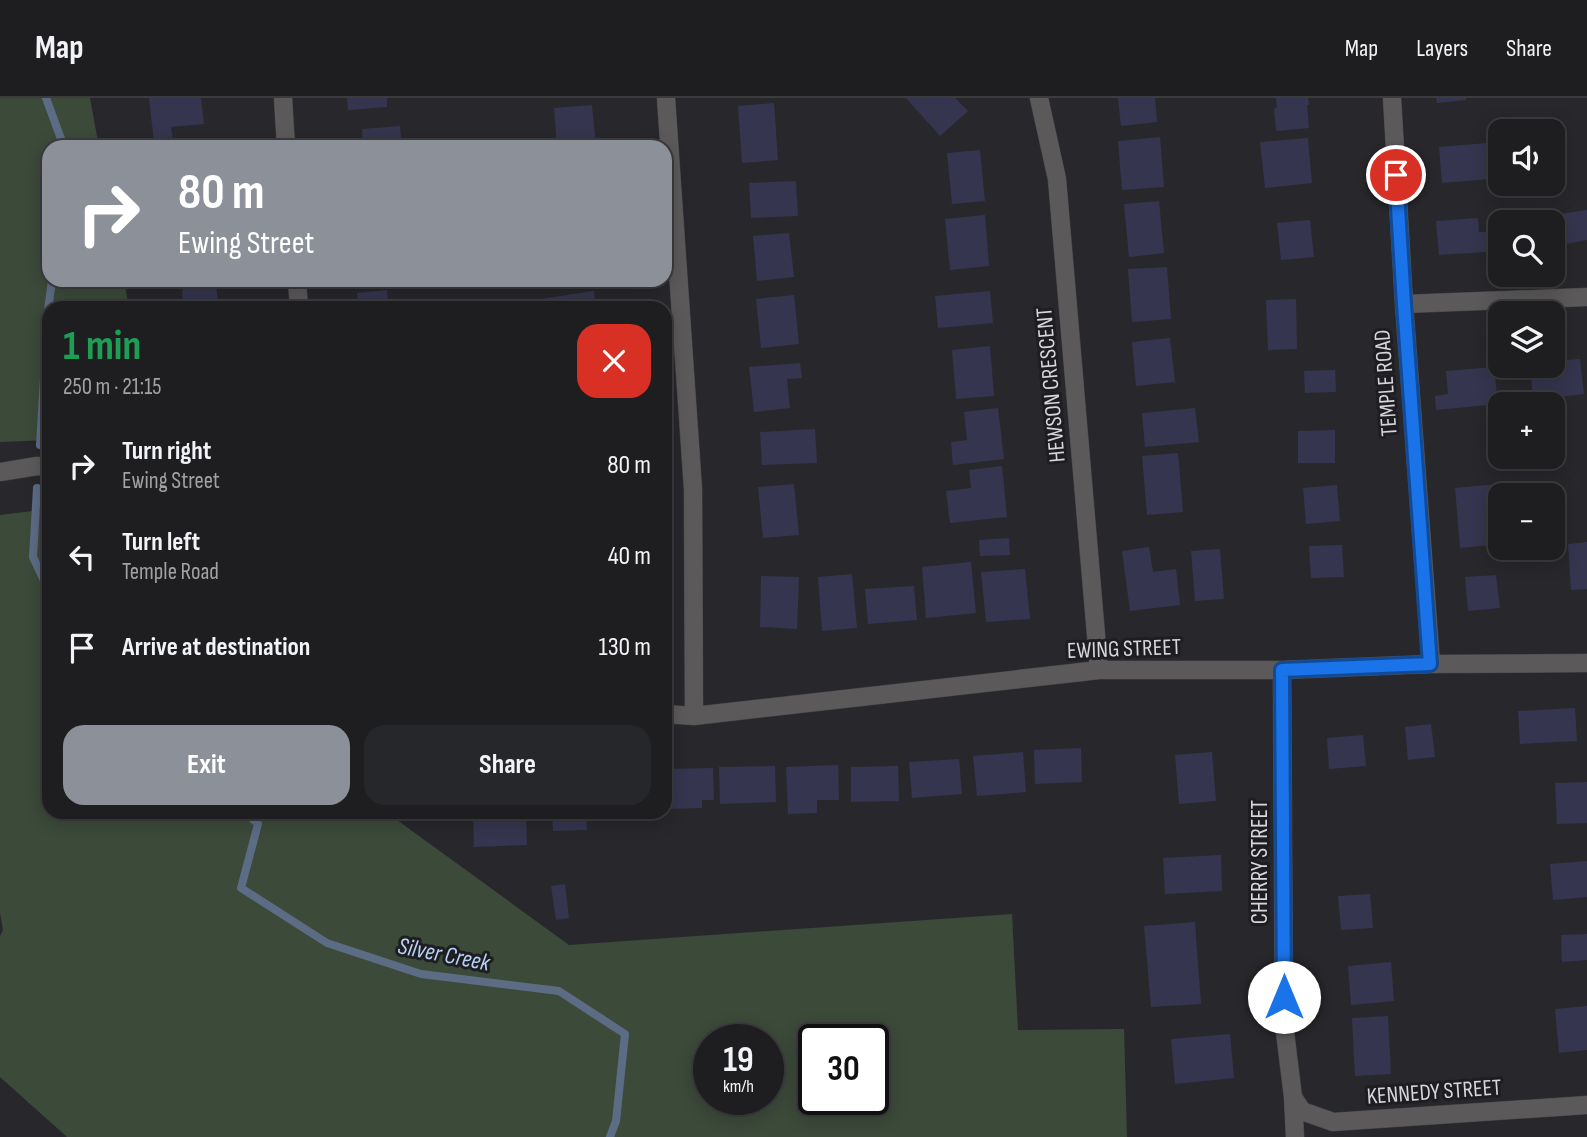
<!DOCTYPE html>
<meta charset="utf-8">
<style>
:root{--surface:#1e1e21;--page:#26272a;--text:#f1f3f6;--muted:#a1a2a5;--line:#3c3c3f;--accent:#8c9099}
body{margin:0;font-family:"Sofia Sans Condensed",sans-serif;background:var(--page);color:var(--text);height:100vh;display:flex;flex-direction:column;font-size:26px;white-space:nowrap}
*{box-sizing:border-box;margin:0}
p{font-size:23px;color:var(--muted)}
.icon{flex:none;width:38px;height:38px;fill:none;stroke:currentColor;stroke-width:2;stroke-linecap:round;stroke-linejoin:round}
.map{position:relative;flex:1;overflow:hidden}
.drawer{position:absolute;left:42px;top:203px;width:630px;height:518px;display:flex;flex-direction:column;background:var(--surface);border-radius:21px;box-shadow:0 4px 18px #0003,0 0 0 2px var(--line)}
.drawer>*{flex:none}
.guide{position:absolute;left:42px;top:42px;width:630px;height:147px;border-radius:21px;box-shadow:0 4px 18px #0003,0 0 0 2px var(--line);background:#8c9099;color:#fff;overflow:hidden}
.tools{position:absolute;left:1488px;top:21px;display:grid;gap:14px}
.tools a{display:grid;place-items:center;width:77px;height:77px;border-radius:14px;background:var(--surface);box-shadow:0 4px 18px #0003,0 0 0 2px var(--line);font-size:35px}
.speed{position:absolute;left:693px;top:926px;display:flex;gap:14px;font-size:35px;font-weight:700;text-align:center}
.speed>*{display:grid;place-content:center;width:91px;height:91px;border-radius:50%;background:var(--surface);box-shadow:0 4px 18px #0003,0 0 0 2px var(--line);line-height:1}
.speed small{font-size:18px;font-weight:400}
.speed .limit{border:4px solid #111;border-radius:10px;background:#fff;color:#111}
.pin{position:absolute;display:grid;place-items:center;width:60px;height:60px;color:#fff;margin:-30px;border:4px solid #fff;border-radius:50%;box-shadow:0 2px 7px #0007}
.me{position:absolute;width:77px;margin:-38px;rotate:0deg;stroke-linejoin:round;filter:drop-shadow(0 0 5px #0008)}
.turn{display:flex;align-items:center;gap:24px;height:147px;padding:0 21px;font-size:32px}
.turn .icon{width:91px;height:91px;stroke-width:2.5}
.turn b{display:block;font-size:49px;line-height:60px}
.round{display:grid;place-items:center;flex:none;width:74px;height:74px;border-radius:21px;background:var(--page)}
.headline{display:flex;align-items:center;justify-content:space-between;height:119px;padding:0 21px}
h1{font-size:42px;font-weight:700;line-height:52px;color:#1e9e55}
.action{display:flex;gap:14px;margin-top:auto;padding:14px 21px}
.action a{flex:1;height:80px;border-radius:21px;background:var(--accent);color:#fff;font-size:28px;font-weight:700;line-height:80px;text-align:center}
.action a+a{background:var(--page);color:var(--text)}
ul{padding:0;list-style:none}
li{display:flex;align-items:center;gap:21px;height:91px;padding:0 21px}
li div{flex:1}
li b{display:block;font-size:26px}
li em{font-style:normal}
header{display:flex;align-items:center;gap:42px;box-sizing:border-box;height:98px;padding:0 35px;background:var(--surface);border-bottom:2px solid var(--line)}
header strong{font-size:33px}
nav{display:flex;gap:38px;margin-inline-start:auto;font-size:24px}
.map>svg:first-child{display:block}
</style>
<header>
<strong>Map</strong>
<nav><a>Map</a><a>Layers</a><a>Share</a></nav>
</header>
<div class="map">
<svg width="1587" height="1039" viewBox="0 0 1587 1039">
<rect width="100%" height="100%" fill="#28282c"/>
<path fill="#3c4a3a" fill-rule="evenodd" d="M0,0H90L99,49H49V182H124L129,210H49V342L0,344Z
M49,411V714H386L569,847L1012,816L1018,932L1124,931L1127,1039H67L0,979V838L3,832L0,815V417ZM709,942H768V1001H709ZM814,942H873V1001H814Z"/>
<g fill="none" stroke-linecap="round" stroke-linejoin="round">
<path stroke="#5c6c85" stroke-width="8" d="M46,0L64,49
M40,347L48,212L52,182
M37,390L33,459L49,493
M245,714L258,726L241,790L327,845L421,876L559,893L625,936L616,1023L610,1039"/>
</g>
<path fill="#35354f" d="M149,0H201L204,26L171,29L173,42L154,44Z
M347,0H387V9L348,12Z
M906,0H955L968,13L940,38Z
M1118,0H1155L1157,24L1121,28Z
M1276,0H1308L1309,7H1307L1309,30L1276,33L1274,10H1277Z
M1436,0H1466V2L1437,5Z
M774,5L778,62L742,65L738,8Z
M592,7L596,49H557L554,10Z
M400,28L402,49H363L362,31Z
M1160,39L1164,89L1122,92L1118,43Z
M1308,40L1312,85L1265,90L1260,44Z
M1487,45L1491,81L1442,85L1439,49Z
M980,52L985,103L952,106L947,55Z
M796,83L798,118L751,120L749,85Z
M1159,103L1164,155L1129,159L1124,106Z
M1587,112V142L1566,146L1561,116Z
M985,117L989,168L950,172L945,121Z
M1478,120L1479,134L1500,133V153L1439,157L1436,123Z
M1310,122L1314,159L1281,162L1277,125Z
M789,135L794,179L757,183L753,138Z
M1167,169L1171,221L1132,224L1128,171Z
M182,182H216L218,210H183Z
M387,192L388,207L414,205V210H358L357,195Z
M594,193L596,210H542L541,201Z
M990,193L993,225L938,230L935,198Z
M794,197L799,246L761,250L756,201Z
M1296,201L1297,251L1268,252L1266,202Z
M1170,240L1175,284L1136,288L1132,244Z
M990,248L994,298L956,301L952,252Z
M1580,261L1584,296L1533,302L1530,268H1552V263Z
M800,265L802,280L787,281L790,310L754,314L749,269Z
M1494,269L1498,306L1436,312L1435,298L1448,296L1446,273Z
M1335,272L1336,294L1305,295L1304,273Z
M998,310L1004,361L953,367L951,344L967,342L964,314Z
M1195,310L1199,344L1145,349L1142,315Z
M815,331L817,365L762,367L760,334Z
M1335,332V365H1298V333Z
M1178,355L1183,414L1147,417L1142,358Z
M1002,368L1007,419L950,425L946,393L971,390L969,372Z
M794,386L799,437L763,440L758,389Z
M1498,386L1500,418L1489,419L1492,447L1460,450L1455,390Z
M1337,387L1340,423L1306,426L1303,390Z
M1009,440L1010,457L980,458L979,442Z
M1587,444V491L1571,492L1568,446Z
M1342,447L1344,479L1311,480L1309,448Z
M1149,449L1153,474L1176,471L1180,507L1130,513L1122,453Z
M1220,451L1224,501L1195,503L1191,453Z
M971,464L976,515L926,520L922,469Z
M1025,471L1030,521L986,524L981,474Z
M852,476L857,530L822,533L818,479Z
M1496,477L1500,510L1468,513L1465,479Z
M761,478L799,479L797,531L760,529Z
M914,488L917,522L868,526L865,491Z
M1575,610L1577,643L1520,646L1518,613Z
M1431,626L1435,659L1408,662L1405,629Z
M1363,637L1366,668L1329,671L1327,640Z
M1081,650L1082,684L1035,686L1034,652Z
M1023,654L1026,694L977,698L973,658Z
M1212,654L1216,703L1179,706L1175,657Z
M959,661L962,696L912,700L909,664Z
M838,667L839,702H817V715L788,716L786,669Z
M775,668L776,704L720,706L719,669Z
M898,668L899,703L851,704V669Z
M713,670L714,702H702V710L665,711V671Z
M1587,684V725L1557,726L1555,685Z
M473,714H526L527,747L474,749Z
M552,714H586L587,732L553,733Z
M1221,757L1222,793L1165,796L1163,760Z
M1587,763V799L1553,802L1550,766Z
M565,786L569,820L556,822L551,788Z
M1370,796L1373,830L1341,832L1338,798Z
M1195,824L1201,906L1151,909L1144,828Z
M1587,836V862L1562,864L1561,837Z
M1391,864L1394,903L1351,907L1348,868Z
M1587,908V952L1559,955L1555,911Z
M1388,918L1391,976L1355,978L1352,920Z
M1230,936L1234,980L1175,986L1171,941Z"/>
<g fill="none" stroke-linecap="round" stroke-linejoin="round">
<defs>
<path id="minor" d="M283,0L286,49
M666,0L693,391L694,618
M1039,0L1057,81L1099,572
M1392,0L1404,206L1431,566
M297,182L299,210
M1404,206L1587,199
M0,374L37,368L49,369
M1282,572L1284,926L1293,999L1295,1039
M665,616L694,618L1099,572H1282L1431,566L1587,565
M1293,999L1302,1013L1333,1024L1587,1007"/>
</defs>
<use href="#minor" stroke="#444448" stroke-width="19"/>
<use href="#minor" stroke="#5b5959" stroke-width="18"/>
</g>
<g fill="none" stroke-linecap="round" stroke-linejoin="round">
<defs>
<path id="route" d="M1284,899L1282,572L1430,566L1404,206L1396,77"/>
</defs>
<use href="#route" stroke="#114b97" stroke-width="18"/>
<use href="#route" stroke="#1a73e8" stroke-width="12"/>
</g>
<g text-anchor="middle" stroke-width="6" stroke-linejoin="round" paint-order="stroke">
<g font-size="23" fill="#d7d7da" stroke="#1e1e22">
<text transform="translate(1385 285) rotate(-94)" y="8">TEMPLE ROAD</text>
<text transform="translate(1050 287) rotate(-95)" y="8">HEWSON CRESCENT</text>
<text transform="translate(1124 550) rotate(-2)" y="8">EWING STREET</text>
<text transform="translate(1259 764) rotate(-90)" y="8">CHERRY STREET</text>
<text transform="translate(1434 993) rotate(-4)" y="8">KENNEDY STREET</text>
</g>
<g font-size="24" font-style="italic" fill="#b9d1f7" stroke="#1e1e22">
<text transform="translate(444 856) rotate(11)" y="8">Silver Creek</text>
</g>
</g>
</svg>
<div class="tools">
<a><svg class="icon" aria-label="sound" viewBox="0 0 24 24"><path d="M4 9h4l5-4v14l-5-4H4zM17 9q2 3 0 6"/></svg></a>
<a><svg class="icon" aria-label="search" viewBox="0 0 24 24"><circle cx="10" cy="10" r="6"/><path d="M15 15l6 6"/></svg></a>
<a><svg class="icon" aria-label="layers" viewBox="0 0 24 24"><path d="M12 4l9 5-9 5-9-5zM3 14l9 5 9-5"/></svg></a>
<a>+</a>
<a>−</a>
</div>
<div class="speed"><div>19<small>km/h</small></div><div class="limit">30</div></div>
<div class="pin" style="left:1396px;top:77px;background:#d93025"><svg class="icon" aria-label="arrive" viewBox="0 0 24 24"><path d="M6 21V4h12l-3 4 3 4H6"/></svg></div>
<svg class="me" style="left:1284px;top:899px" viewBox="-20 -20 40 40"><circle r="19" fill="#fff"/><path d="M0-13L10 11 0 6-10 11z" fill="#1a73e8"/></svg>
<div class="guide">
<div class="turn"><svg class="icon" aria-label="right" viewBox="0 0 24 24"><path d="M7 20v-9h11M14 6l5 5-5 5"/></svg><div><b>80 m</b>Ewing Street</div></div>
</div>
<section class="drawer">
<div class="headline"><div><h1>1 min</h1><p>250 m · 21:15</p></div><a class="round" style="background:#d93025;color:#fff"><svg class="icon" aria-label="close" viewBox="0 0 24 24"><path d="M6 6l12 12M18 6L6 18"/></svg></a></div>
<ul>
<li><svg class="icon" aria-label="right" viewBox="0 0 24 24"><path d="M7 20v-9h11M14 6l5 5-5 5"/></svg><div><b>Turn right</b><p>Ewing Street</p></div><em>80 m</em></li>
<li><svg class="icon" aria-label="left" viewBox="0 0 24 24"><path d="M17 20v-9H6M10 6l-5 5 5 5"/></svg><div><b>Turn left</b><p>Temple Road</p></div><em>40 m</em></li>
<li><svg class="icon" aria-label="arrive" viewBox="0 0 24 24"><path d="M6 21V4h12l-3 4 3 4H6"/></svg><div><b>Arrive at destination</b></div><em>130 m</em></li>
</ul>
<div class="action"><a>Exit</a><a>Share</a></div>
</section>
</div>
